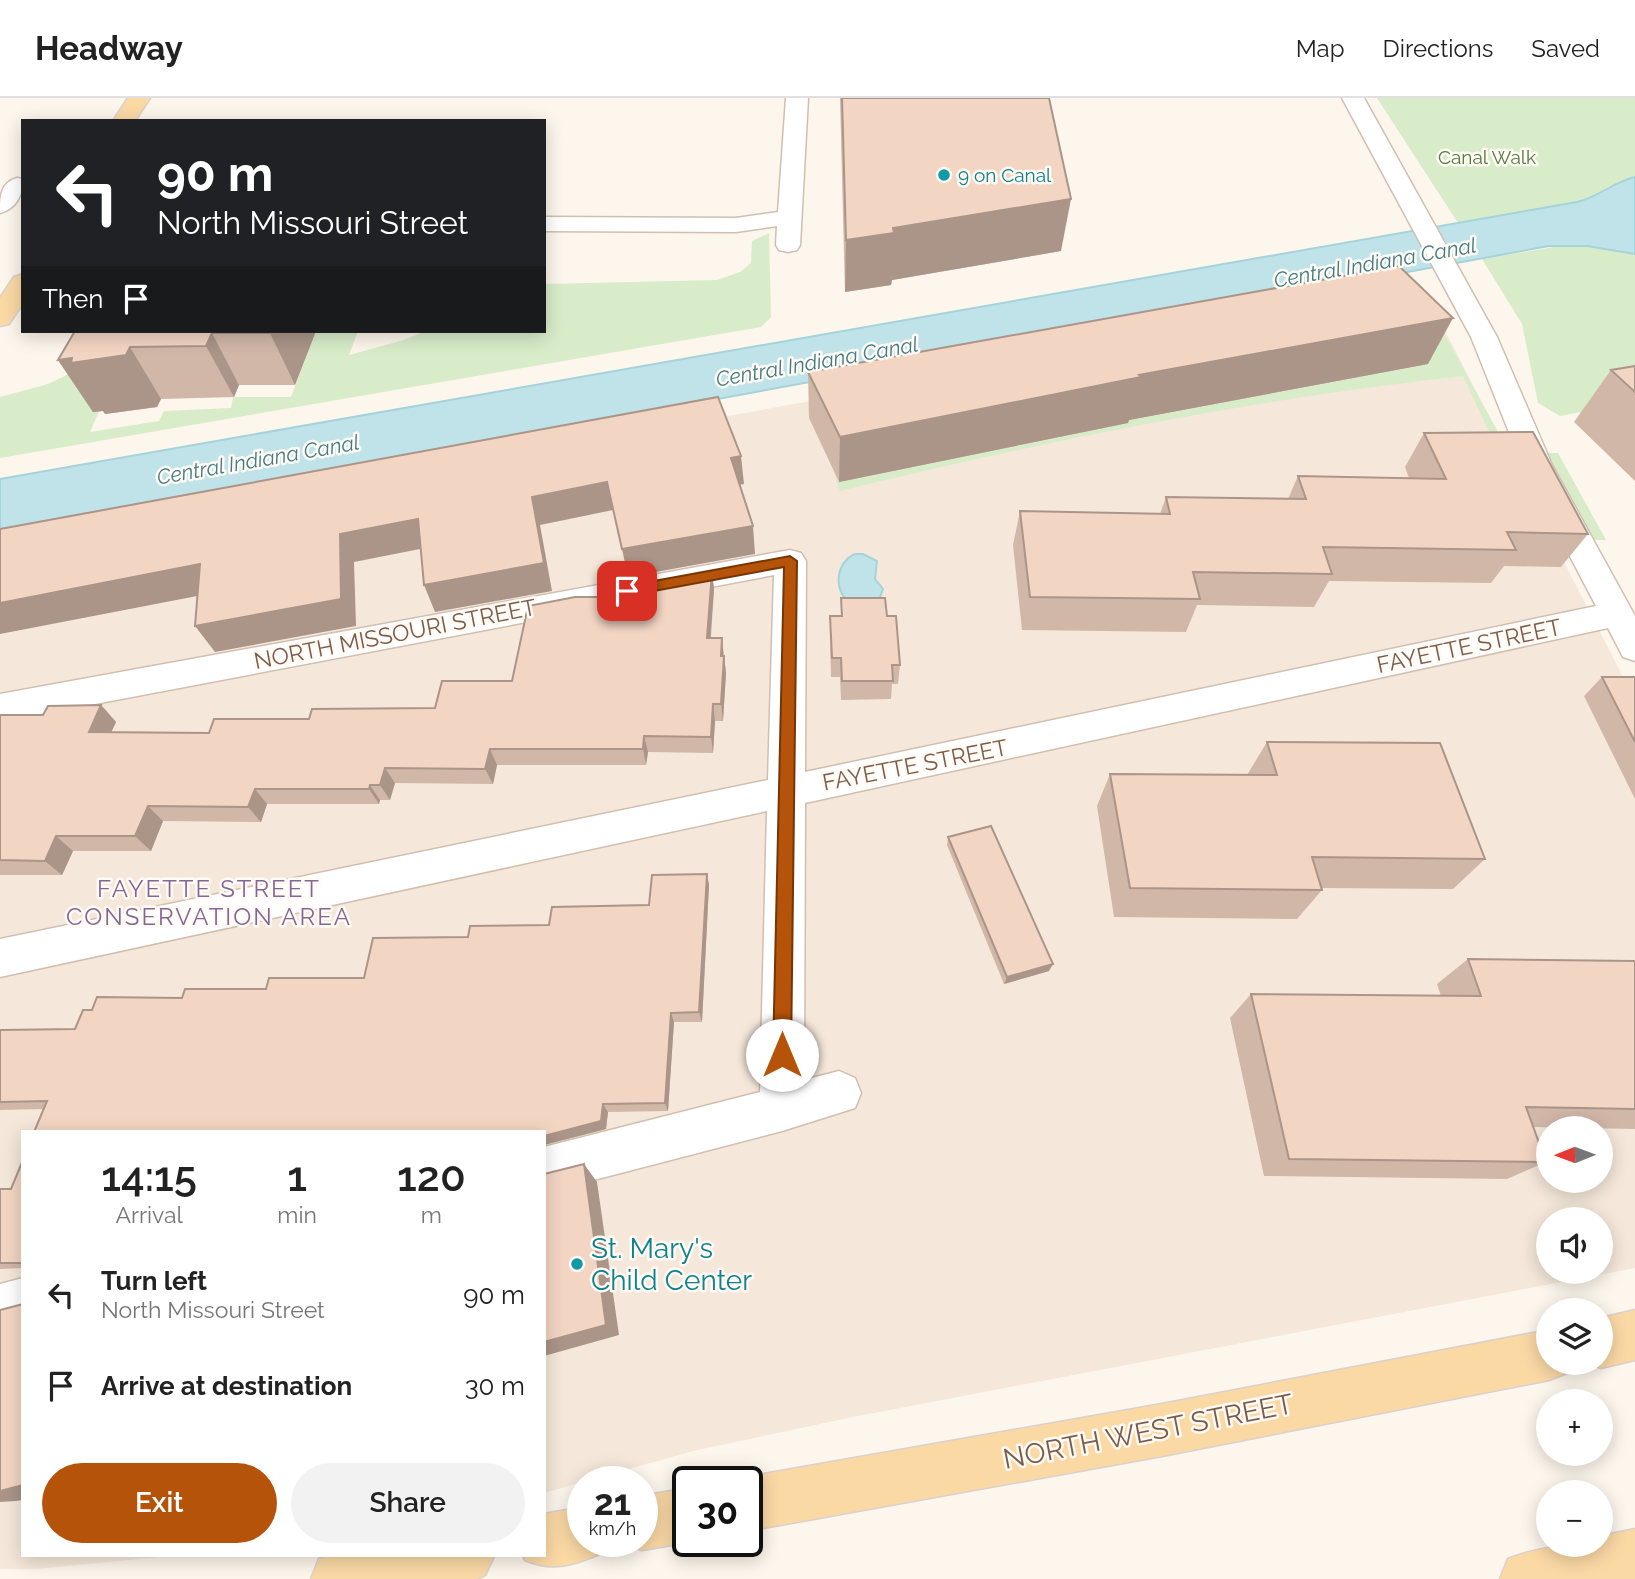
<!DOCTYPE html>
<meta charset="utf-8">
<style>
:root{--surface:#fff;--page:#f2f2f2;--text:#222;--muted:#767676;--line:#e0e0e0;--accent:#b45309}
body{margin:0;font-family:Raleway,sans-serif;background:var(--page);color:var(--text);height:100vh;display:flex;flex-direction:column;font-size:26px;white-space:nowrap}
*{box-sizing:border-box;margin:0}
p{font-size:23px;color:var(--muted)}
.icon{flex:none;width:38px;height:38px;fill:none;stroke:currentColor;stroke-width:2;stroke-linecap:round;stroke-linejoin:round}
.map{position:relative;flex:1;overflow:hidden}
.panel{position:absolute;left:21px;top:1032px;width:525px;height:427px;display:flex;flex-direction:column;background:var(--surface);border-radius:0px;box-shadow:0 4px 18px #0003}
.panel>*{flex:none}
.guide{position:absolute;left:21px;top:21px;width:525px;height:214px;border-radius:0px;box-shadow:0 4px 18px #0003;background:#202124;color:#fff;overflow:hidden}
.needle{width:46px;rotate:269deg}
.tools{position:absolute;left:1536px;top:1018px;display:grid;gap:14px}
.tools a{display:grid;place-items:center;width:77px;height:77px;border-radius:50%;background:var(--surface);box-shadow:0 4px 18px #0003;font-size:35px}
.speed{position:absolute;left:567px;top:1368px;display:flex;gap:14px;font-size:35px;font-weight:700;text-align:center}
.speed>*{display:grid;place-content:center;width:91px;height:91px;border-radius:50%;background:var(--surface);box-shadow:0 4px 18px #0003;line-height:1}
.speed small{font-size:18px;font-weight:400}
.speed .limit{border:4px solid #111;border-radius:10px;background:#fff;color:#111}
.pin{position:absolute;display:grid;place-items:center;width:60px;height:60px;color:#fff;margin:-30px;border-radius:14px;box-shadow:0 4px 10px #0006}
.me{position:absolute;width:77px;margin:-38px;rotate:0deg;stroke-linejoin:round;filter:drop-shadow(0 0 5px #0008)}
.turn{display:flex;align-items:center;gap:24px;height:147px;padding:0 21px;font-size:32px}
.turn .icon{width:91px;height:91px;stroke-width:2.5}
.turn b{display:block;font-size:49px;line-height:60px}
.then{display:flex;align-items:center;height:66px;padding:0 21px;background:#0003;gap:14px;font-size:26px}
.eta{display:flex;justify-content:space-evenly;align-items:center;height:119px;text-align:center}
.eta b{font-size:42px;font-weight:600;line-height:49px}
.cta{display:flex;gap:14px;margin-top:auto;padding:14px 21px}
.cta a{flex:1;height:80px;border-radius:42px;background:var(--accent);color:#fff;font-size:28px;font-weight:600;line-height:80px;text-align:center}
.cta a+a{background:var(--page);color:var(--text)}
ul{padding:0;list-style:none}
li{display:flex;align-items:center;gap:21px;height:91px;padding:0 21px}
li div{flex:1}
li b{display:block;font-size:26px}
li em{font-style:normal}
header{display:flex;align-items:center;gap:42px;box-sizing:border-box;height:98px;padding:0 35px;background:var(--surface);border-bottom:2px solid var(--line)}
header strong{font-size:33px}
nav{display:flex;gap:38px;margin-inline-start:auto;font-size:24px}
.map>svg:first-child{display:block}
</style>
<header>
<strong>Headway</strong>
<nav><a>Map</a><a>Directions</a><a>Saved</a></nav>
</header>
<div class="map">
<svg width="1635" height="1481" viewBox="0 0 1635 1481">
<rect width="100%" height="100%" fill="#fdf6ec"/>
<path fill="#f5e8da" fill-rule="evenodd" d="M1422,188L1635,602V1170L848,1320L693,1353L544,1395V1034H23V1458H169L37,1471H0V449L1033,263ZM1549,1031H1601V1083H1549ZM1549,1122H1601V1174H1549Z"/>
<path fill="#d8ecc9" d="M1377,0H1635V79L1608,89L1590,101L1458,125Z
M769,135L771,219L761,229L0,360V299L48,286L75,273L121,263L90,334L159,323L164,313L231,310L233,299H291L316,233H358L349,257L404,242L426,233H544V186L717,182L740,174L751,165L752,143Z
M1566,147L1606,149L1635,156V304L1560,318L1538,305L1522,226L1482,161Z
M1419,189L1503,343L1492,340L1463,278C1254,301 1045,343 840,393L832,369L839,384L1127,325L1086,266Z
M1547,355H1558L1606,442H1594Z"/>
<path fill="#bfe3e8" stroke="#a5d3da" stroke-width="2" d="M1635,79V156L1587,148H1549L0,433V381L1577,104C1599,99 1613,84 1635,79Z
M855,456H863L877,463L875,481L883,491L879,502L849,504C833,492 836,464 855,456Z"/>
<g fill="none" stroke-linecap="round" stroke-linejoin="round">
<defs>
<path id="minor" d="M786,0H808L800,147L797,152L788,154L779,152L776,147L777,128L736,134L544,133V119L736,120L778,114Z
M1342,0H1364L1497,239L1552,367L1635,518V563L1623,559L1608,530L805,705L804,982L839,973L855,980L861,995L855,1010L782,1033L544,1095V1049L760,994L767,713L0,879V841L768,682L774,477L0,624V596L790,452L801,455L806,463L805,674L1596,508L1522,367L1471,239Z
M17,80L23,81C23,97 16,111 0,115C0,99 0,85 17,80Z
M23,1180V1230L0,1236V1186Z"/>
<path id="major" d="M128,0H150L135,23H113Z
M23,176V205L9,226L0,228V200L14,179Z
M1635,1212V1262L1601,1270L1589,1265H1601V1220Z
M1549,1232V1265H1571L1567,1275L1549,1282L1162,1358L747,1433V1384H734L747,1379L1162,1306Z
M688,1390L689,1444L642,1452L623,1444H642V1398Z
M583,1409V1444H607L602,1455C575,1467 553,1474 525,1462L523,1458H544V1416Z
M1635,1431V1481H1500L1508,1461C1540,1448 1568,1447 1601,1447V1438Z
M328,1458H494L485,1477L477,1481H311L319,1461Z"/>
</defs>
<use href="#minor" stroke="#d1beb0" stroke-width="3"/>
<use href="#major" stroke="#dad1cd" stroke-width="3"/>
<use href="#minor" fill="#fff" fill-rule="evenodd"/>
<use href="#major" fill="#fbd9a5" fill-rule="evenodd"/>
</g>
<path fill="#d1b7a8" d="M840,0H1049L1061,153L892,182L891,187L845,194Z
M75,233H316L295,287H239L234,299L161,301L157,309L105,316L103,313L93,314L58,262Z
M1428,266L1129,322L1128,325L839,384L809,320L808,274Z
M1635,268V383L1574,324L1611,272Z
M1424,335L1588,436L1561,469L1504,468L1491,485L1329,483L1314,509L1197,507L1186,534L1022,532L1013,447L1020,413L1160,416L1166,399L1288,401L1298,378L1409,380L1405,369Z
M712,474L714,491L711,540H722L726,575L723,623H715L713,655L648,654L646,667H497L493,686L395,685L390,702H380L379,706H267L261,724L163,723L151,753H73L62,777H0V617H43L101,607L116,624L111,634L209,635L309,621L435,610L512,583L632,499Z
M841,500L887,518L900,567L898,586H892L891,601L841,602L840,579H831L830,537V518H841Z
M1602,579H1635V701L1584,598Z
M1267,644L1485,761L1453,791L1321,790L1322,792L1297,821L1114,819L1097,708L1110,676L1247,677Z
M948,739L1049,873L1004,886L947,747Z
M707,776L709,787L702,924H674L668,1013L608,1014L606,1031L544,1047V1034L43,1011L0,1012V932L75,931L92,912L182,900L364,880L468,839L549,827L649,807Z
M1468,861L1635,863V1031L1533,1029L1546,1064L1507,1081L1264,1078L1230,920L1251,896L1441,898L1437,886Z
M23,1062V1170L0,1171V1091H11Z"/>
<path fill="#aa9588" d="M1071,101L1061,153L892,182L891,187L845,194L846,142L893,130Z
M1453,220L1428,266L1129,322L1128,325L839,384L840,339L1139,277Z
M271,233H316L295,287L270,235Z
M212,235L239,287L234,299L206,248Z
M130,249L161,301L157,309L105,316L103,313L93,314L58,262Z
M741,358L744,386L733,388L731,360Z
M607,384L613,412L540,427L552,493L435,514L424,487L532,399Z
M418,421L430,449L354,464L356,528L215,554L195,528L340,436Z
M753,428L755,456L628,479L622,451Z
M200,466L218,494L0,536V505Z
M712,474L714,491L709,557L707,540Z
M722,540L724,565V558L726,575L723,623L721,606Z
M713,606L715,623L713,655L711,639Z
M101,607L116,624L104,650L89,634Z
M644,638L648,654L646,667L643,651Z
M490,651L497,667L493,686L485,671Z
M385,670L395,685L390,702L380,687Z
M370,687L380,702L379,706L369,691Z
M255,691L267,706L261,724L248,709Z
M148,708L163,723L151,753L135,738Z
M56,738L73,753L62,777L45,763Z
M707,776L709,787L702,924L699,914Z
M1053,866L1049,873L1004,886L1007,879Z
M671,915L674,924L668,1013L665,1005Z
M603,1006L608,1014L606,1031L544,1047V1038Z
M584,1066L597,1084L619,1237L544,1258V1244Z
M23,1387V1402L16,1403L0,1404V1393Z"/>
<path fill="#f3d5c3" stroke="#aa9588" stroke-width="2" d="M842,0H1049L1071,101L893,130L894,135L846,142Z
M1399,168L1453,220L1139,277L1141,279L840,339L808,274Z
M75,233H271L270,235H212L206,248L130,249L126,257L71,265L72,260L58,262Z
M1635,268V294L1611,272Z
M718,299L741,358L731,360L753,428L622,451L607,384L532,399L544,465L424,487L418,421L340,436L341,501L195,528L200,466L0,505V431Z
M1533,334L1588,436L1507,434L1516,452L1323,449L1332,476L1193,474L1200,501L1030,499L1020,413L1170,416L1166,399L1306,401L1298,378L1446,381L1424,335Z
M712,474L707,540H722L721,558H724L721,606H713L711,639L644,638L643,651H490L485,671L385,670L380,687H370L369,691H255L248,709L148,708L135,738H56L45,763L0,762V617H43L48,608L101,607L89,634L209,635L214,621H309L312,611L435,610L442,583H512L528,508L575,499H633L630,489Z
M841,500H885L887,518H896L900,567H892L893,583H842L841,560H832L830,518H842Z
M1602,579H1635V644Z
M1267,644L1440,645L1485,761L1312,759L1322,792L1130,790L1110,676L1277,677Z
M991,728L1053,866L1007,879L948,739Z
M707,776L699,914L671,915L665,1005L603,1006L601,1023L544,1038V1034H34L47,1003L0,1004V932L75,931L83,912H92L97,899L182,900L185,891H266L269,880H364L373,840L468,839L470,828L549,827L552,809L649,807L652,777Z
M1468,861L1635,863V1011L1526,1009L1546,1064L1289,1061L1251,896L1481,898Z
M23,1062V1165H0V1091H11Z
M584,1066L606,1227L544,1244V1076Z
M23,1206V1387L0,1393V1212Z"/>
<path fill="#b45309" stroke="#753606" stroke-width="2" d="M790,458L797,463L791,957L789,963L782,965L776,963L773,957L784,469L627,498L620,493L627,488Z"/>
<g fill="#0f9aa8" stroke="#fffaf3" stroke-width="2.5">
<circle cx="944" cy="77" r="7"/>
<circle cx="577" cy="1166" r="7"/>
</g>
<g text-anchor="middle" stroke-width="5" stroke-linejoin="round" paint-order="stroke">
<g font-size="19" fill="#537a41" stroke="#fffaf3">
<text x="1487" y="66">Canal Walk</text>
</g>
<g font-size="19" fill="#0d838f" stroke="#fffaf3" text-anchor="start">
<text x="958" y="84">9 on Canal</text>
</g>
<g font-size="21" font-style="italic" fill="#437c86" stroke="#fffaf3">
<text transform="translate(1375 165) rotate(-10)" y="7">Central Indiana Canal</text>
<text transform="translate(817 264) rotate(-10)" y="7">Central Indiana Canal</text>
<text transform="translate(258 362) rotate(-10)" y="7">Central Indiana Canal</text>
</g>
<g font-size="23" fill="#7a5c4d" stroke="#fffaf3">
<text transform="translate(395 536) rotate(-11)" y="8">NORTH MISSOURI STREET</text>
<text transform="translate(1469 548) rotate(-12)" y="8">FAYETTE STREET</text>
<text transform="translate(915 667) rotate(-11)" y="8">FAYETTE STREET</text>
</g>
<g font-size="24" letter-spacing="2" fill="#846695" stroke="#fffaf3">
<text x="209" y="799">FAYETTE STREET<tspan x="209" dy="28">CONSERVATION AREA</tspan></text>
</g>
<g font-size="28" fill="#0d838f" stroke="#fffaf3" text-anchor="start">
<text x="591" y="1160">St. Mary's<tspan x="591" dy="32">Child Center</tspan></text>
</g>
<g font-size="28" fill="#7a5c4d" stroke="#fffaf3">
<text transform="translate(1148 1333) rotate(-11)" y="10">NORTH WEST STREET</text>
</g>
</g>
</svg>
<div class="tools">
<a><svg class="needle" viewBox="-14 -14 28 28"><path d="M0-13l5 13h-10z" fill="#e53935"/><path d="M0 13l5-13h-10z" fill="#767676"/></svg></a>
<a><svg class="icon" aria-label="sound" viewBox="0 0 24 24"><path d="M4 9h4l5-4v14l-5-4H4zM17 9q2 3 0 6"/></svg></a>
<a><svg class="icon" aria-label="layers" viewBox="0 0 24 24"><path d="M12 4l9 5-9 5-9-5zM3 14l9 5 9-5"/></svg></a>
<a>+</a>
<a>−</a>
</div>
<div class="speed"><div>21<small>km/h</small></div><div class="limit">30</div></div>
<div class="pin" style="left:627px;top:493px;background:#d93025"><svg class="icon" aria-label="arrive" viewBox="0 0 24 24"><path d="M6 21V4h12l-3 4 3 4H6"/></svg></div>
<svg class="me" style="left:782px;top:957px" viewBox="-20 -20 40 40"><circle r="19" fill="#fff"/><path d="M0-13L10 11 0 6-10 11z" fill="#b45309"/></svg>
<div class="guide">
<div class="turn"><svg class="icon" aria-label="left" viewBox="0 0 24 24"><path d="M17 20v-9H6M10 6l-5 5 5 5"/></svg><div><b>90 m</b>North Missouri Street</div></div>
<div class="then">Then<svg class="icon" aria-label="arrive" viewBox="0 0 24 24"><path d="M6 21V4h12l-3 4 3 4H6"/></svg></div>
</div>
<section class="panel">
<div class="eta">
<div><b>14:15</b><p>Arrival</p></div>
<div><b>1</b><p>min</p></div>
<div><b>120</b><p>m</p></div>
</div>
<ul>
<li><svg class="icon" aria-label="left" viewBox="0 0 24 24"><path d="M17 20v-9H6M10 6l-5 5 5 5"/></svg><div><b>Turn left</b><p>North Missouri Street</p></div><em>90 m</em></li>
<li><svg class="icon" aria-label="arrive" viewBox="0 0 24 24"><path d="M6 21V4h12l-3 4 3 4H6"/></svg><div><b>Arrive at destination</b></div><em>30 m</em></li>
</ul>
<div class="cta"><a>Exit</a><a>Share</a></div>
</section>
</div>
